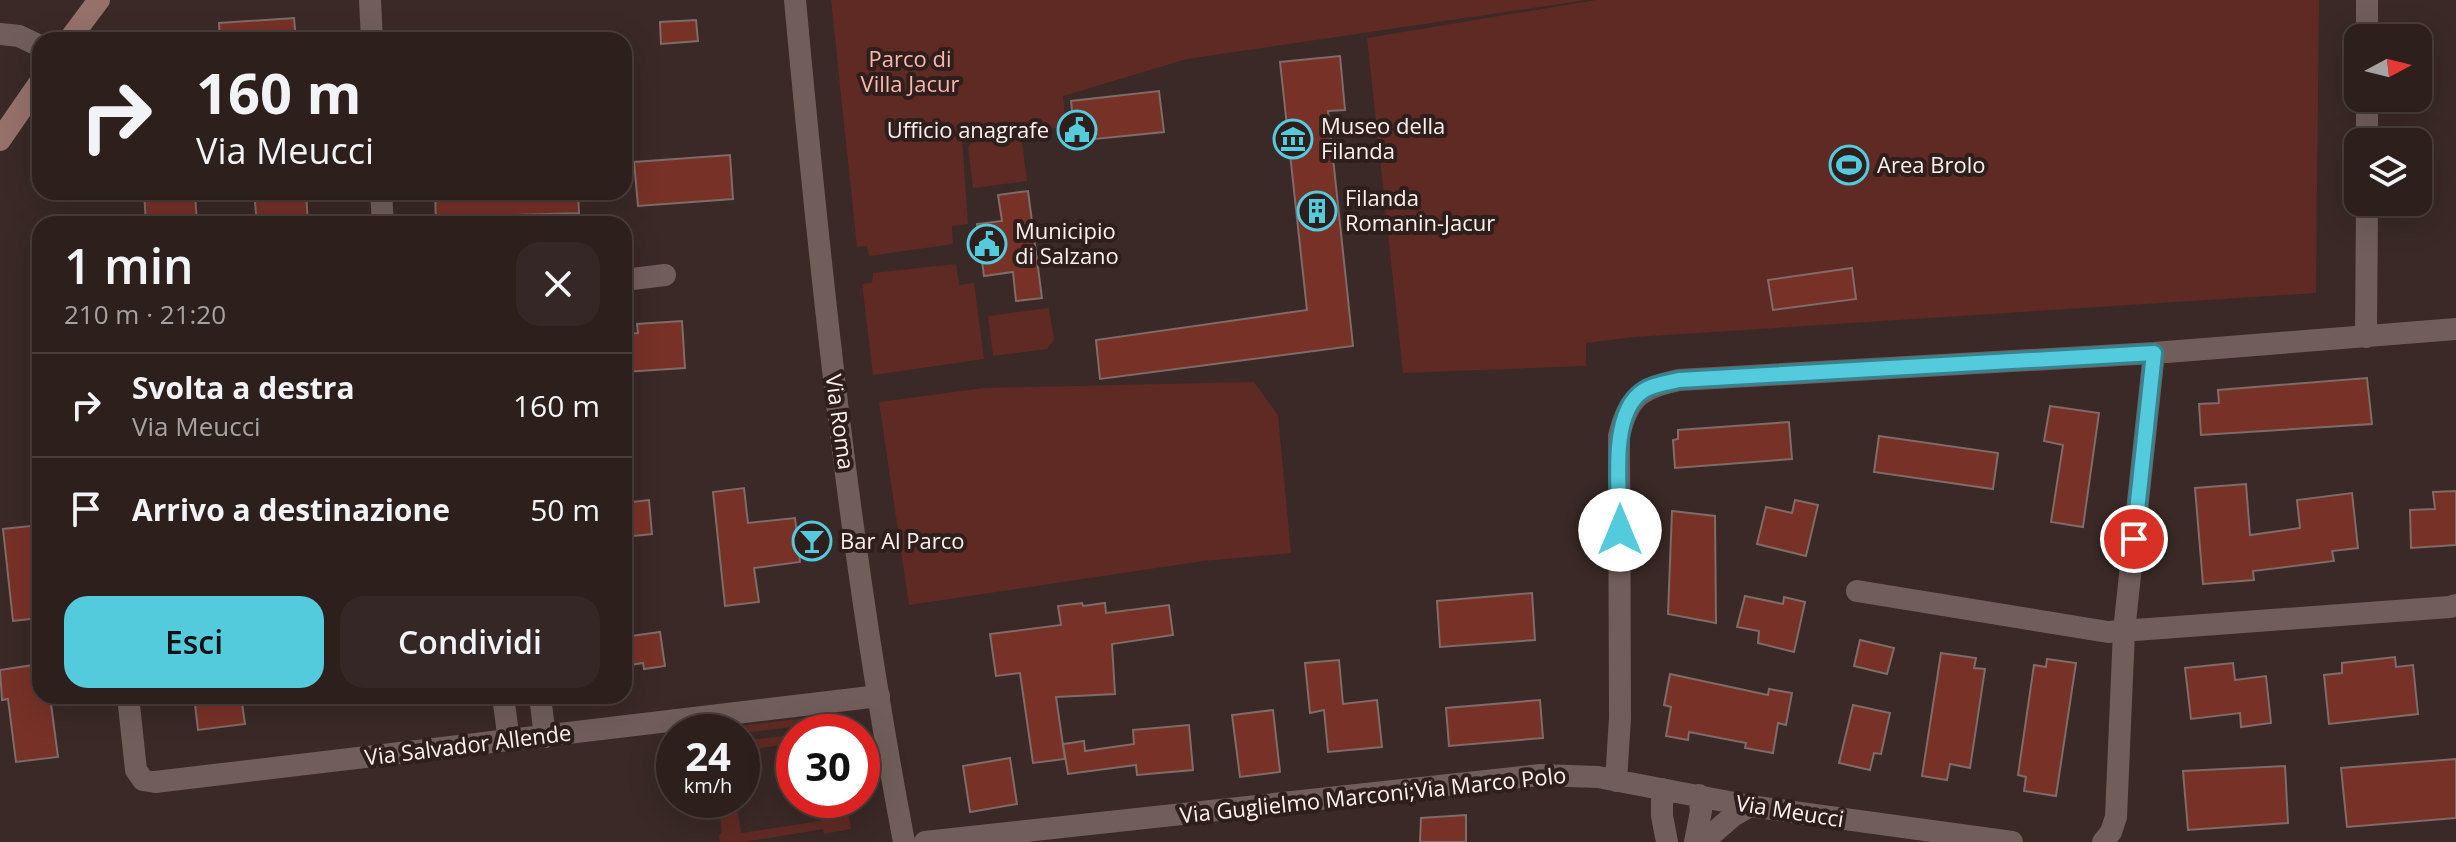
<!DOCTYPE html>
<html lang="it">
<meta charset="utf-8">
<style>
:root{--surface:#2c1f1c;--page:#342725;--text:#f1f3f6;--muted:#a6a2a3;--line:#483d3b;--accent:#54cadd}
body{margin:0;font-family:"Open Sans",sans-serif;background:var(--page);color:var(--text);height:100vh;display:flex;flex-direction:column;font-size:30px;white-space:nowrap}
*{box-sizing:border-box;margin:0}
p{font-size:26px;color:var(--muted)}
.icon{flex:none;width:44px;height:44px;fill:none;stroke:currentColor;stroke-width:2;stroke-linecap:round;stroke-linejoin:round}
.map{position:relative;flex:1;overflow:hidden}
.panel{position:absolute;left:32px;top:216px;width:600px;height:488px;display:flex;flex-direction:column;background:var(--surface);border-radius:24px;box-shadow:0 8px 32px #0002,0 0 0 2px var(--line)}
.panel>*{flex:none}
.banner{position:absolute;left:32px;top:32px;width:600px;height:168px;border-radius:24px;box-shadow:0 8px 32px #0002,0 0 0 2px var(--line);background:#2c1f1c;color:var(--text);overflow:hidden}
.needle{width:52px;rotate:83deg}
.tools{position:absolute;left:2344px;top:24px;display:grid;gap:16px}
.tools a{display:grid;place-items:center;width:88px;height:88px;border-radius:16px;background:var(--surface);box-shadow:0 8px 32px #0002,0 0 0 2px var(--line);font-size:40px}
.speed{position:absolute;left:656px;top:714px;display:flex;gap:16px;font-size:40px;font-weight:700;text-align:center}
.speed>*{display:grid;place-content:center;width:104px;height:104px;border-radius:50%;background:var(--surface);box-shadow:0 8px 32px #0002,0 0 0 2px var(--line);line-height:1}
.speed small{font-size:20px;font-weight:400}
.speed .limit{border:12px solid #d22;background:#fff;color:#111}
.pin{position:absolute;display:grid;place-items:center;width:68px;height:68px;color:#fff;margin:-34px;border:4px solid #fff;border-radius:50%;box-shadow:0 2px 8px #0007}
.me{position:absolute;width:88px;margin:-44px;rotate:0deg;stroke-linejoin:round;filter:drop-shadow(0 0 6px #0008)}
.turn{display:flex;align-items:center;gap:28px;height:168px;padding:0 32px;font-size:36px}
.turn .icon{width:104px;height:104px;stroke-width:2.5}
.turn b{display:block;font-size:56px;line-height:68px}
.round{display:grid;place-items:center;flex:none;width:84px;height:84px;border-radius:24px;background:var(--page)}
.head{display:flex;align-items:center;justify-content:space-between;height:136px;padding:0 32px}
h1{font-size:48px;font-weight:600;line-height:60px}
.cta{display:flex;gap:16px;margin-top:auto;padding:16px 32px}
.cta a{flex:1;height:92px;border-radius:24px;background:var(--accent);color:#111;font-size:32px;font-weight:600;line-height:92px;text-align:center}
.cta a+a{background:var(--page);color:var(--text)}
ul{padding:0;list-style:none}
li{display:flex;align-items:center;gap:24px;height:104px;padding:0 32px;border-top:2px solid var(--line)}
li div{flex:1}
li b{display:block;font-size:30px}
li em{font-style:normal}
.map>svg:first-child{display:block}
</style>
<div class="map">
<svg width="2456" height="842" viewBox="0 0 2456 842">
<rect width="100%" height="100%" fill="#3a2926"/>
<path fill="#5f2a23" d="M831,0H1587L1187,59L1063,96L1066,127L962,138L968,224L952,226L953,244L869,256L867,246L857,247Z
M1596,0H2319L2316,293L1635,337L1586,343V366L1403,373L1367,38Z
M1019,138L1022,142L1027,181L973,188L968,147L971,143Z
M956,264L959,285L974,283L984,359L873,375L862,284L872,283L873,273Z
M1049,308L1054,340L1047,349L993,356L988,316Z
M1254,382L1278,415L1291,553L1203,561L909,605L879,402L984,388Z
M816,717L818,732H802L801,726L742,733L688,732Z
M791,735L792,744L760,748L763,771L742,774V741Z
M718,800H736L741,833L821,821L819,806L827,804V800H856L857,808L848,810L851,829L824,834L823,829L745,842H720L719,835L722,833Z"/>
<path fill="#773127" stroke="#7f6b68" stroke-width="2" d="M294,18L296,40H220L219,23Z
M696,20L698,41L661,44L660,22Z
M1340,56L1345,110L1328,111L1353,346L1100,379L1096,340L1307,310L1280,62Z
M1159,91L1164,132L1075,141L1071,101Z
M730,155L733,199L638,206L634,162Z
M1028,191L1042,298L1016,301L1013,272L984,276L977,224L1002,221L998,195Z
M144,192H195L197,224H146Z
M254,192H306L308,224H257Z
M435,192H578L579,213L483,216V224H436Z
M1852,268L1856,299L1773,310L1768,280Z
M682,321L685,368L624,372V334L638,333L637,324Z
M2367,378L2372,424L2201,435L2199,404L2219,403L2218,390Z
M2050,406L2099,413L2083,527L2051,522L2063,445L2044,441Z
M1789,422L1792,459L1675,468L1673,440L1678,439V430Z
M1879,436L1998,453L1993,489L1874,472Z
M2246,484L2250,535L2300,528L2297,500L2352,493L2358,548L2332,551L2334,561L2253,571L2254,580L2203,584L2195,488Z
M744,488L748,523L795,518L800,562L754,568L759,602L725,606L713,492Z
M2456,491V545L2411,548L2410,510L2435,509L2433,492Z
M649,500L652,534L624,537V503Z
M1795,500L1818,505L1806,556L1757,544L1766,507L1792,513Z
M1672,511L1715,516L1716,623L1668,614Z
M40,525V618L13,621L3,529Z
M1532,593L1535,640L1440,647L1437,601Z
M1745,596L1783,604L1784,597L1805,602L1794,652L1758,643L1759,631L1737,627Z
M1082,603L1083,606L1105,603L1106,613L1169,605L1173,635L1112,644L1115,694L1056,697L1065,759L1033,763L1020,673L996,676L990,634L1061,625L1058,606Z
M660,632L665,666L644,669L643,663L624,666V637Z
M1860,640L1894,648L1887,674L1854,666Z
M1941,653L1976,658L1974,668L1985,669L1970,768L1950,764L1947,780L1922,776Z
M2395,657L2396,667L2413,665L2418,714L2329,724L2324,675L2342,673V663Z
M2047,659L2076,663L2056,796L2024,791L2026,777L2018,775L2034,665L2046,667Z
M1339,660L1343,704L1377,700L1382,747L1328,752L1324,710L1310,713L1305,663Z
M2233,663L2235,680L2266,676L2271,723L2241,727L2240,713L2191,719L2185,668Z
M40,664V696H50L58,757L16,762L8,699L2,700L0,670Z
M1670,674L1768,695L1769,689L1792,693L1786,725L1778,723L1773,753L1745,748L1746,743L1689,732L1688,740L1666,736L1671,707L1664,705Z
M194,696H241L245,724L198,730Z
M1540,700L1543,738L1449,746L1446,708Z
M1853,705L1890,713L1881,754L1874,753L1870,770L1839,763Z
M1273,710L1280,772L1240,777L1232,715Z
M1189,725L1193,770L1137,775L1136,765L1068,774L1063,744L1084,741L1085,751L1134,744L1133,730Z
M1010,758L1017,804L970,812L963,766Z
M2456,759V818L2347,827L2341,768Z
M2285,766L2288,823L2188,830L2183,771Z
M1466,815V842H1420L1421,818Z"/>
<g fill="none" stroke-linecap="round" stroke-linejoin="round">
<path stroke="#715e5a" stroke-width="22" d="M370,0L372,40
M2367,0V38
M0,34L19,36L40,46
M2367,142V98
M381,192L383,224
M624,280L665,275
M2366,337L2367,202
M1857,591L2108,632L2450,607L2456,605
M128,696L136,770L143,780L155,782L879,696
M503,696L509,741
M540,696L545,737
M1616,781L1620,718L1619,436C1628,397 1641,388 1679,380L2154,353L2456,329
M1662,789V816L1667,842
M925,842L1540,775L1598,777L1750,806L2012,842
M1695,842L1701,811L1699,795
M1703,842L1733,816L1750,806
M2103,842L2111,832L2116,817L2124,631L2154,353"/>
<path stroke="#715e5a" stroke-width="22" d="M795,0C821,282 851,564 904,842"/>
<path stroke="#95716a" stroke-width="22" d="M69,40L99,0
M0,140L40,82"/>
</g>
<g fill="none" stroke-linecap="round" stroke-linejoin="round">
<defs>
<path id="route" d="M1620,530C1620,493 1608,414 1643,391C1653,384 1667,383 1679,380L2154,353L2134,539"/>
</defs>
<use href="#route" stroke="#378390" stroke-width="20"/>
<use href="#route" stroke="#54cadd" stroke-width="14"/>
</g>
<defs>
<symbol id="civic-ring" viewBox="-11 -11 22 22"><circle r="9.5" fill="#2f1f1c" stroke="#54cadd" stroke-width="1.5"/><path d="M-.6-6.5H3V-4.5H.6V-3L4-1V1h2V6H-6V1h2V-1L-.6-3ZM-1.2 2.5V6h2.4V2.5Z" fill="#54cadd"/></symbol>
<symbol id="museum-ring" viewBox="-11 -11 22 22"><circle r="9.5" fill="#2f1f1c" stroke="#54cadd" stroke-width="1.5"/><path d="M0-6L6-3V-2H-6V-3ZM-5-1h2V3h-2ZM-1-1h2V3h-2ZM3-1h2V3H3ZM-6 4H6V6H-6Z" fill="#54cadd"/></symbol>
<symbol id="stadium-ring" viewBox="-11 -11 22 22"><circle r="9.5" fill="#2f1f1c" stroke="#54cadd" stroke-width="1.5"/><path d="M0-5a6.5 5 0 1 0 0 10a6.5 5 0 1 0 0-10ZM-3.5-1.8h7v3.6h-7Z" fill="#54cadd"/></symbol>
<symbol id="building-ring" viewBox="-11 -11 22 22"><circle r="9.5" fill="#2f1f1c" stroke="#54cadd" stroke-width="1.5"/><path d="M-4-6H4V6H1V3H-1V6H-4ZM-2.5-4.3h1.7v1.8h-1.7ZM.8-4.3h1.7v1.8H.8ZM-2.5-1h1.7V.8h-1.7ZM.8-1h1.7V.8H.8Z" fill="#54cadd"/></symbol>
<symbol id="bar-ring" viewBox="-11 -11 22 22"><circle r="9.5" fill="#2f1f1c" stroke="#54cadd" stroke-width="1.5"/><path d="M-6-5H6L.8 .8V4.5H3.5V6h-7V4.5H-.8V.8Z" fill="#54cadd"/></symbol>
</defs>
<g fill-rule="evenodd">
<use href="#civic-ring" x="1055" y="108" width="44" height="44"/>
<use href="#museum-ring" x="1271" y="117" width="44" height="44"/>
<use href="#stadium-ring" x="1827" y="143" width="44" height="44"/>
<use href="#building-ring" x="1295" y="189" width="44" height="44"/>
<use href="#civic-ring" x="965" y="222" width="44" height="44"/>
<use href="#bar-ring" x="790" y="519" width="44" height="44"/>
</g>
<g text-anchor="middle" stroke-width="8" stroke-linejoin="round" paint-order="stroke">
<g font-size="22" fill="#fab7ac" stroke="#2f1f1c">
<text x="910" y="67">Parco di<tspan x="910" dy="25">Villa Jacur</tspan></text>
</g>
<g font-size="22" fill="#fcf1ef" stroke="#2f1f1c" text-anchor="start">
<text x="1321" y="134">Museo della<tspan x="1321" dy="25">Filanda</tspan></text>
<text x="1049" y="138" text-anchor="end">Ufficio anagrafe</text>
<text x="1877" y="173">Area Brolo</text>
<text x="1345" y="206">Filanda<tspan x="1345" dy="25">Romanin-Jacur</tspan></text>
<text x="1015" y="239">Municipio<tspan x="1015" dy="25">di Salzano</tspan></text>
<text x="840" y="549">Bar Al Parco</text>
</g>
<g font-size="22" fill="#fcf1ef" stroke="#2f1f1c">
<text transform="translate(840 422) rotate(82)" y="8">Via Roma</text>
<text transform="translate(468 745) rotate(-7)" y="8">Via Salvador Allende</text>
<text transform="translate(1373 795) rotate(-6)" y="8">Via Guglielmo Marconi;Via Marco Polo</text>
<text transform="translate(1790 811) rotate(9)" y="8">Via Meucci</text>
</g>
</g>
</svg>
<div class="tools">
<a><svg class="needle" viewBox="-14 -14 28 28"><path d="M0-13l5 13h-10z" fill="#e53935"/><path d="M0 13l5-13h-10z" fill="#a6a2a3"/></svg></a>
<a><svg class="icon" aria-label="layers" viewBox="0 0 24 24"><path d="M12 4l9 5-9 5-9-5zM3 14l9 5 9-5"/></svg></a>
</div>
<div class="speed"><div>24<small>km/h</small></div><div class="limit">30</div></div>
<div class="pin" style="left:2134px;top:539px;background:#d93025"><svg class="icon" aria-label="arrive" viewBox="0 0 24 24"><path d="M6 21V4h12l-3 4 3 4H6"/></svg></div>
<svg class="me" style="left:1620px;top:530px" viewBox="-20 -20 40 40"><circle r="19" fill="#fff"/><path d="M0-13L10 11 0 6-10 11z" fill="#54cadd"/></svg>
<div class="banner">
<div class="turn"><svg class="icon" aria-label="right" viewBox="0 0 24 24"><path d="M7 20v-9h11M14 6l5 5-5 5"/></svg><div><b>160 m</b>Via Meucci</div></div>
</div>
<section class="panel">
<div class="head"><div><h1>1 min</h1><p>210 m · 21:20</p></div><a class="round"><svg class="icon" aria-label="close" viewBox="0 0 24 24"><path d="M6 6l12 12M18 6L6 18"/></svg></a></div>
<ul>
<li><svg class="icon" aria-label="right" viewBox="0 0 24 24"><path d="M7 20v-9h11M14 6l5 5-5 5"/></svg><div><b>Svolta a destra</b><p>Via Meucci</p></div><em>160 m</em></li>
<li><svg class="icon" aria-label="arrive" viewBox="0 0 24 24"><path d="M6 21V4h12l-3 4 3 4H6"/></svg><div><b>Arrivo a destinazione</b></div><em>50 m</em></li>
</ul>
<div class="cta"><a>Esci</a><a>Condividi</a></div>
</section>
</div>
